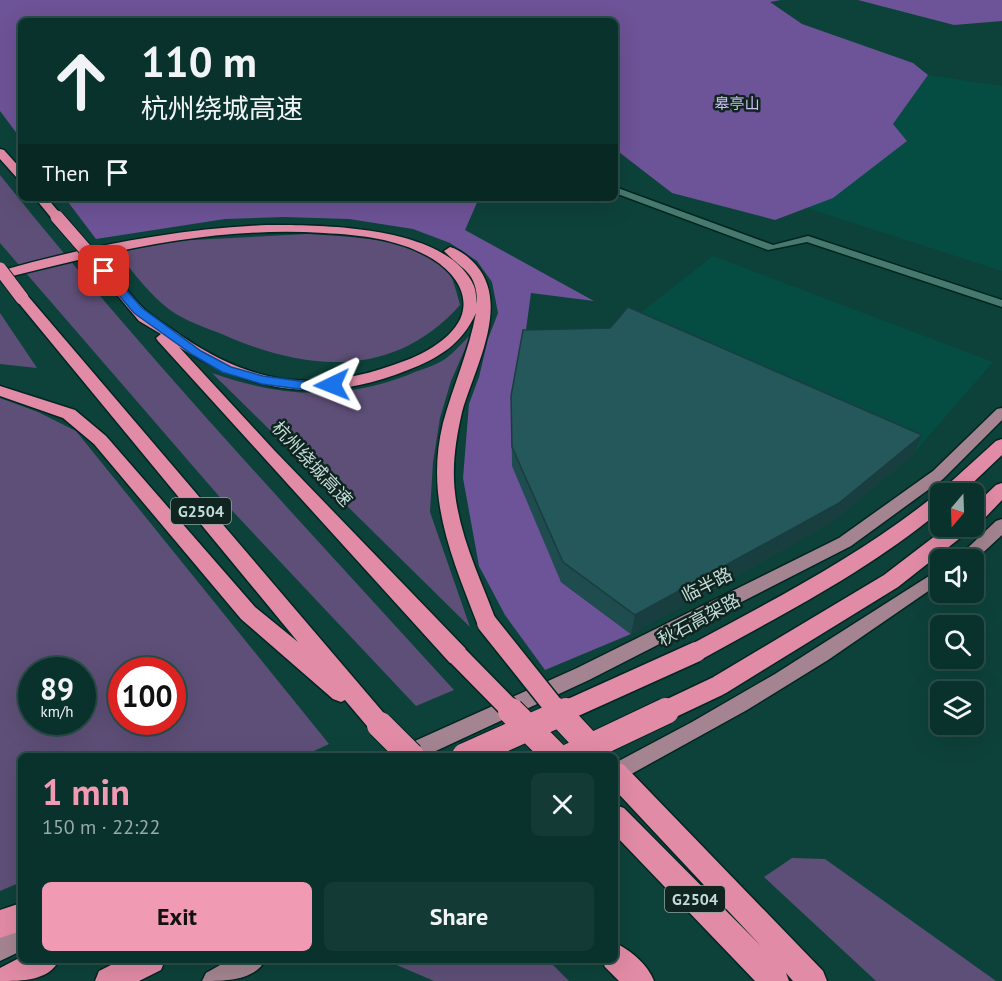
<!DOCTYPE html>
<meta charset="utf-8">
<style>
:root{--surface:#0a322c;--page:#133a34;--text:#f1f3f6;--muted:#99aaa9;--line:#2a4d48;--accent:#f19ab4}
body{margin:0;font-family:"PT Sans","Noto Sans SC",sans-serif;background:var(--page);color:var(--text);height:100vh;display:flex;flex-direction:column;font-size:22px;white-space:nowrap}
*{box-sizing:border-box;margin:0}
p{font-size:20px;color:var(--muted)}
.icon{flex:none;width:33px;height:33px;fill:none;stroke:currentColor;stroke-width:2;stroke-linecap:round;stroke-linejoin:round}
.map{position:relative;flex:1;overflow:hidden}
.drawer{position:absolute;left:18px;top:753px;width:600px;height:210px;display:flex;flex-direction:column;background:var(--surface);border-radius:9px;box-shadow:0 6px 24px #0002,0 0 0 2px var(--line)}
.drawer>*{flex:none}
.hud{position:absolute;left:18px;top:18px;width:600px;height:183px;border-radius:9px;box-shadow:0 6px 24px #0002,0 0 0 2px var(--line);background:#0a322c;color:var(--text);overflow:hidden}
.needle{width:39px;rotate:199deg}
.fabs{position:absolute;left:930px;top:483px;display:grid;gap:12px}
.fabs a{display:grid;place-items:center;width:54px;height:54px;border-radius:9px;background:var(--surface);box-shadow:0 6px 24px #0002,0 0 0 2px var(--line);font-size:30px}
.speed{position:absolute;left:18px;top:657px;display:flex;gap:12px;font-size:30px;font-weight:700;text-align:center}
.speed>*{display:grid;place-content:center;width:78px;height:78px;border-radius:50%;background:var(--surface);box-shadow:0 6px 24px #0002,0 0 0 2px var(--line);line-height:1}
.speed small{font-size:15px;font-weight:400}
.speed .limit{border:9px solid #d22;background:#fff;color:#111}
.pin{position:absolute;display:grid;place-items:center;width:51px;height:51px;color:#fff;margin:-26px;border-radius:12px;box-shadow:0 3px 9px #0006}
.me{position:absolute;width:66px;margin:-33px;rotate:268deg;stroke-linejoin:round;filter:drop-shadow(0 0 4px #0008)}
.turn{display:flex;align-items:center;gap:21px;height:126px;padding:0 24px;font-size:27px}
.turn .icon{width:78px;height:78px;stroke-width:2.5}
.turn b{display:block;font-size:42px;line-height:51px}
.then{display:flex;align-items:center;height:57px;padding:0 24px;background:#0003;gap:12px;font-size:22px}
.round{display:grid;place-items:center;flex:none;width:63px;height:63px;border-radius:9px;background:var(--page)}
.headline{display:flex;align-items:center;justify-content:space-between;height:102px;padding:0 24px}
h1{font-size:36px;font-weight:700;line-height:45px;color:var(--accent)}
.action{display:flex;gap:12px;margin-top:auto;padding:12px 24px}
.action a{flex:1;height:69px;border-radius:9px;background:var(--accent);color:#111;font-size:24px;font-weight:700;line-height:69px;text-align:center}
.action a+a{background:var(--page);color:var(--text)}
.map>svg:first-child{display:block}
</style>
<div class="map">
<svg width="1002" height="981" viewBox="0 0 1002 981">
<rect width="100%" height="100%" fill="#0d423a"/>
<path fill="#054c43" d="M928,75L1002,86V271L807,208L907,141L893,124Z
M713,256L993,362L913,454L625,325Z"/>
<path fill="#5e4f78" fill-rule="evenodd" d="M0,175C143,354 300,521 454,690L416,706L224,502L0,243Z
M307,234C342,236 421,239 445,266C453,276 457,294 460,305C394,379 308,372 224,335C207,328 185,321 170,310C149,294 134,273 117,253L173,241Z
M0,313L37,368L0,364Z
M472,333L451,381L440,418L433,462L430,512L470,627L212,373C280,397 340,401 408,375C418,370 432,367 442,361C453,354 463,342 472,333Z
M0,398L38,412L76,431L329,744L303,756H21V882L0,891ZM82,670V722H32V670ZM172,670V722H122V670Z
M792,858L825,859L996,981H876L764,877Z
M385,960H548L569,981H434Z"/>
<path fill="#6d5397" d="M0,0H781L770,2L802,24L913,63L928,75L893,124L907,141L833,198L775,220L672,193L615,149V21H21V139L0,111Z
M858,0H1002V21L954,25Z
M65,198H479L465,230L594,301L531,293L521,366L561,582L631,634L545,670L505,615L479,566L463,478L469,404L479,377L488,339L498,313L492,282L477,261L450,243L413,229L349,219L284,217L225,219L96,239Z"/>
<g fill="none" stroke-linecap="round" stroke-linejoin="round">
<defs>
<path id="minor" d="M615,187L773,245L808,236L1002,300V307L807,242L768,250L615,193Z"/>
<path id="major" d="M1002,408V420L943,479L851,546L589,680L425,756H394L397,749L577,668L839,538L933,471L997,409Z
M1002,519V535L974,561L955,560L996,521Z
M940,569V583L828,660L747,710L615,783V763L692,722L775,674Z
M21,927V951L0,961V937Z
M229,960H265C255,981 224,981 202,981L206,973Z"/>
<path id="highway" d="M0,149L4,150L21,169V179L17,178L0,159Z
M35,198H47L63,217L61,220H53Z
M267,225C323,225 447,225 474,286C476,291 476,298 477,304C478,272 462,270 444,251L450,247C460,250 469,257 476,265C511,305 474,369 462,412C457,434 453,457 454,480C456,530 480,577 497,623L494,629L487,632L480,629L477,623C451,555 425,497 443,423C453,386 469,351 476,313C462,344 439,358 408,370C326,403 254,395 179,347L274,450L466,649L469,656L466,663L458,665L450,663L158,341L156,338L161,334L139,321L97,271L104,267L109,268C120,281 130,295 142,307C153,318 170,327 183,337C259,388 322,393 407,360C428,352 459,334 463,310C467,287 448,268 431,258C399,239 361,235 324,233C209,226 110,252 0,279V271C88,246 176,229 267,225Z
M22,294L27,295L388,718L392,725L388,732L380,736L372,732L345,700L341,702L333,699L241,619L94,444L63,418L0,396V386L75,410L106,436L255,607L298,642L17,301L15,298Z
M1002,439V455L961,494H940V511C868,571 785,613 704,658L696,661L688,658L685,652L688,646C773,600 858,557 934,496L940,495V494L943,489L996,441Z
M1002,483V500L981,522L974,524V506L996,485Z
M948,526H971L969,531L898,587L726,693L718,696L710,693L707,686L710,679L884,575Z
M615,761L624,765L823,971L827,981H793L786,973L789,981H755L615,835V805L624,808L761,946L615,790Z
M21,903V931L0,938V910Z
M615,943C631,950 648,965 654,981H619L605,967L602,960H615Z
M21,957V960H59C49,981 22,981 0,981V968Z
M121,960H165L161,970L139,981H95L99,971Z"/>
</defs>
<use href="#minor" stroke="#002621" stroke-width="3"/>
<use href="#major" stroke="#002621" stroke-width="3"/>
<use href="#highway" stroke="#002621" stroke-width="3"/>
<use href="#minor" fill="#48796f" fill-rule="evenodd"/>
<use href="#major" fill="#a48490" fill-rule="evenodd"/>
<use href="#highway" fill="#e28ba6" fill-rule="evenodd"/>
<defs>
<path id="highway-bridge-far2" d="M57,217L104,271
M0,269L22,298"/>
<path id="highway-bridge-far1" d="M487,623L558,712
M458,656L513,712
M563,712L696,652
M663,712L718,686"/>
<path id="highway-bridge" d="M511,711L556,756
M557,711L599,756
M380,725L411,756
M465,756L566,711
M571,756L666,711"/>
</defs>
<use href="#highway-bridge-far2" stroke="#002621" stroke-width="15" stroke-linecap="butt"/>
<use href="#highway-bridge-far1" stroke="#002621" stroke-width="23" stroke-linecap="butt"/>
<use href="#highway-bridge" stroke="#002621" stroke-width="28" stroke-linecap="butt"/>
<use href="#highway-bridge-far2" stroke="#e28ba6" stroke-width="13"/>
<use href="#highway-bridge-far1" stroke="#e28ba6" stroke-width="20"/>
<use href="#highway-bridge" stroke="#e28ba6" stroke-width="26"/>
</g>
<path fill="#1f4c4e" d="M511,396L913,454L831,523L631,634L561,582L512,466Z"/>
<path fill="#193e40" d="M922,435L913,454L831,523L631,634L635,615Z"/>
<path fill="#24585b" stroke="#193e40" stroke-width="1.5" d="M628,307L922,435L839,503L635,615L563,562L512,447L511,396L523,330L610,328Z"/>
<path fill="#1a73e8" stroke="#114b97" stroke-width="1.5" d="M100,269H107L142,308L201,351L231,367L263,376L314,383L332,381L338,385L332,388L314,391L262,384L222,372L193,355L134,313L100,273Z"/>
<g text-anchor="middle" stroke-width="5" stroke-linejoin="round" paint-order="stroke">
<g font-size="15" fill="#d2bef8" stroke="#102420">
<text x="737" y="109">皋亭山</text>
</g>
<g fill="#102420" stroke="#8da5a0" stroke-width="1.5">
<rect x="171" y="498" width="60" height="26" rx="4.5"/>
<rect x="665" y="886" width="60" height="26" rx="4.5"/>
</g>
<g font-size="16" font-weight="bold" fill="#c3dcd7">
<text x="201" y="517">G2504</text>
<text x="695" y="905">G2504</text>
</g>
<g font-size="18" fill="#c3dcd7" stroke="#102420">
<text transform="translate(312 464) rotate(47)" y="6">杭州绕城高速</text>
<text transform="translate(707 585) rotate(-27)" y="6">临半路</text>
<text transform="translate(699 620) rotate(-28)" y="6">秋石高架路</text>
</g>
</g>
</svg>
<div class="fabs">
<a><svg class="needle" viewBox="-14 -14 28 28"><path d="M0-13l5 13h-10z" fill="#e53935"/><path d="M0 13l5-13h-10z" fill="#99aaa9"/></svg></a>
<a><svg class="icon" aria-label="sound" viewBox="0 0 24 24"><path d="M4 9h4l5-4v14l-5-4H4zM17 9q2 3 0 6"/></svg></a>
<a><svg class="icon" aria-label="search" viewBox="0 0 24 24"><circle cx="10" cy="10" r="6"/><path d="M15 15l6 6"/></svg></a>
<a><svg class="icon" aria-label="layers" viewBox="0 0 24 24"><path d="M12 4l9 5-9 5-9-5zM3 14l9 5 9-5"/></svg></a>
</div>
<div class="speed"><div>89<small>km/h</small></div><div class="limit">100</div></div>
<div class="pin" style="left:104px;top:271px;background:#d93025"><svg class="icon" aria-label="arrive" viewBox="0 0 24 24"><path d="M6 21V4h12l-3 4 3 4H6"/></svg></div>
<svg class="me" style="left:332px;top:385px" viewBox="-20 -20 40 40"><path d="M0-17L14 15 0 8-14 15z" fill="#1a73e8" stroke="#fff" stroke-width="4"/></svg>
<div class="hud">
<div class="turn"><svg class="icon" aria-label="ahead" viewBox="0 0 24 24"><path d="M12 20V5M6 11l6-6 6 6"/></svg><div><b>110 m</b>杭州绕城高速</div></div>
<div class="then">Then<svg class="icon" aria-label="arrive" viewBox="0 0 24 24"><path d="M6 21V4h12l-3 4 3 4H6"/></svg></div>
</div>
<section class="drawer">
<div class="headline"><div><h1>1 min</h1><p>150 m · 22:22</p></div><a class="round"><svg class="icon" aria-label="close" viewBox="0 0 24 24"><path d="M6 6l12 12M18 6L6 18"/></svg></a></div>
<div class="action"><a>Exit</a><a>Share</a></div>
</section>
</div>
